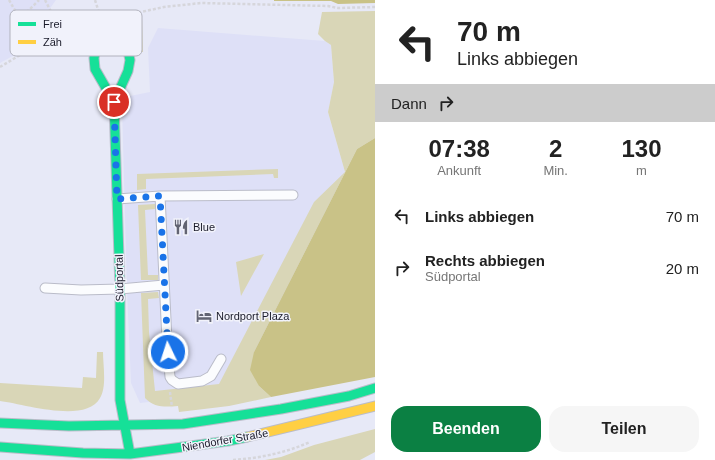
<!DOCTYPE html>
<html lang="de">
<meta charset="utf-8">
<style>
:root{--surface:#fff;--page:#f6f6f6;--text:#222;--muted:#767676;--accent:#0b8043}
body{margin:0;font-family:Arial,sans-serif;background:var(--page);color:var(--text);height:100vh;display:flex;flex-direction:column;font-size:15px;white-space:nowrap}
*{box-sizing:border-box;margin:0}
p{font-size:13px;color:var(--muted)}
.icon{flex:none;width:22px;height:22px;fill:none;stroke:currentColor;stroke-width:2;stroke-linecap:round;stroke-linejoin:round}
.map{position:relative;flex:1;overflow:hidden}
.panel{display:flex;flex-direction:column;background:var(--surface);width:340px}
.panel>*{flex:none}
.top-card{background:#fff;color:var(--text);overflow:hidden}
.pin{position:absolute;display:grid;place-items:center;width:34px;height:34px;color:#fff;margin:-17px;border:2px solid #fff;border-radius:50%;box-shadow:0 1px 4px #0007}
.me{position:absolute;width:44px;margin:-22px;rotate:356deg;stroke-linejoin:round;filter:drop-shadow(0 0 3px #0008)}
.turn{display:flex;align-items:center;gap:14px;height:84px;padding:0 16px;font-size:18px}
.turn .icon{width:52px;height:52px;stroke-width:2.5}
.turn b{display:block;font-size:28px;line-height:34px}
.then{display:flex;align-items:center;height:38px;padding:0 16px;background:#0003;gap:8px;font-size:15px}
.eta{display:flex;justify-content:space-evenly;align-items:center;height:68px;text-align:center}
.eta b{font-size:24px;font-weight:700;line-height:28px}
.primary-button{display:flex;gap:8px;margin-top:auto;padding:8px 16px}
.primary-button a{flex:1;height:46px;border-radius:16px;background:var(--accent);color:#fff;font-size:16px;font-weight:700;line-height:46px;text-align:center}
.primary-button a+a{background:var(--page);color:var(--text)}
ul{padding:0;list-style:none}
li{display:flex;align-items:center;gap:12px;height:52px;padding:0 16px}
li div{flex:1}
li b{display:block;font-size:15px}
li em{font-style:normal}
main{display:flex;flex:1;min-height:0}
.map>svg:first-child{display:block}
</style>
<main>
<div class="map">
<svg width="375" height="460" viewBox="0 0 375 460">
<rect width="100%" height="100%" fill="#e7e9f7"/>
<path fill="#dee0f7" d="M0,0H56L18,53L0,63Z
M158,28L325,41L331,45L334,82L328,112L345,172L254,352L250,370L226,393L140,403L131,383L127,291L122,106L125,97L150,92L148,48Z"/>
<path fill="#d9d6b7" d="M375,11V138L357,149L254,352L259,386L271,397L229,406L179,412L178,406C166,407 154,408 145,398L141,293L158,292L159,298L148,299L149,332L155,391L219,384L314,202L345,172L328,112L334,82L331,45L325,41L318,34L322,12Z
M142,17L143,52H140L137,44L132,36L140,18Z
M278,169V178H274L273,174L146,179V189L137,190V174Z
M155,204V209L145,210L148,275H158V280H141L138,205Z
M264,254L241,296L236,262Z
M97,352H103C103,365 107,387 100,398C86,424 24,404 0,401V383L82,388L83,377L96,378Z
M375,429V452L360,460H265L281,457L314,445Z"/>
<path fill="#c9c287" d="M274,0H375V3L338,4L331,1H274Z
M375,138V377L271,397L259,386L250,370L254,352L357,149Z"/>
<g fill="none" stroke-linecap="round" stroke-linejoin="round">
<defs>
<path id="lane" d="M160,196L167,340L170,377L172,380L178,384L202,381L211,376L221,359
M117,199L160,196L293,195
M45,288L81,290L120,289L164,285"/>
<path id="fast" d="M114,102L95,69L94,58L96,50L101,42L108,39L117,40L124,45L128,51L130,60L128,71L114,102L120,289V400L130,454
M0,423L69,426L183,424L281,409L349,396L375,388
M0,447L83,453L130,454L228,441L247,437"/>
<path id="slow" d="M247,437L375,406"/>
</defs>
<use href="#lane" stroke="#babcc9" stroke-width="11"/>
<use href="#fast" stroke="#babcc9" stroke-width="11"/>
<use href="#slow" stroke="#babcc9" stroke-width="11"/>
<path stroke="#d6d6db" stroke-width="2.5" stroke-dasharray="3 2" stroke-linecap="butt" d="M9,0L17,14L21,18
M45,0L63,35
M95,0L102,22
M104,20L164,7L201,3L328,6L338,8L375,7
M21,30V18L39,0
M0,67L35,46L95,23
M170,392L172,407
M233,460C260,458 285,453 310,442"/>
<use href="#lane" stroke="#fbfcfe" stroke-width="9"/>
<use href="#fast" stroke="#16e098" stroke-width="9"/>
<use href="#slow" stroke="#ffcf43" stroke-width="9"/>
</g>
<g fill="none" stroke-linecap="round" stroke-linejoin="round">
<path stroke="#1a73e8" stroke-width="7" stroke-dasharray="0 12.6" d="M114,102L117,199L160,196L168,352"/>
</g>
<defs>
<symbol id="restaurant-bare" viewBox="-9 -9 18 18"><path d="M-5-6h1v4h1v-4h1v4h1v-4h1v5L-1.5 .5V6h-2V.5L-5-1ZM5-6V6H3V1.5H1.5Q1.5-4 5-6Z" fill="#626472" stroke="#f1f2fb" stroke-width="2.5" paint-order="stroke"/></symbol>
<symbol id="hotel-bare" viewBox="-9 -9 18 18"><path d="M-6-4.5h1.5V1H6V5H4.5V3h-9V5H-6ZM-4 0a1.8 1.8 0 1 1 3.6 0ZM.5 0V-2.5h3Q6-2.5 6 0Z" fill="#626472" stroke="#f1f2fb" stroke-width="2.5" paint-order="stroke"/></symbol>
</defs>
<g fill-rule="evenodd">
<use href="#restaurant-bare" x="170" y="216" width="22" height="22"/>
<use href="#hotel-bare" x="193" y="305" width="22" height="22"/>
</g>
<g text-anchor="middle" stroke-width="3" stroke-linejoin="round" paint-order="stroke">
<g font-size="11" fill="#1b1c2b" stroke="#f1f2fb" text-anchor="start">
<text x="193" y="231">Blue</text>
<text x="216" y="320">Nordport Plaza</text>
</g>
<g font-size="11" fill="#1b1c2b" stroke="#f1f2fb">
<text transform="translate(119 278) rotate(-91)" y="4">Südportal</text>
<text transform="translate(225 440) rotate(-10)" y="4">Niendorfer Straße</text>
</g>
</g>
<rect x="10" y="10" width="132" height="46" rx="6" fill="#f1f2fb" stroke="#b1b2bd" stroke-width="1"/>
<rect x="18" y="22" width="18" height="4" fill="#16e098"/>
<rect x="18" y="40" width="18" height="4" fill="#ffcf43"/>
<g font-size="11" fill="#1b1c2b">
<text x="43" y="28">Frei</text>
<text x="43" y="46">Zäh</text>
</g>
</svg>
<div class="pin" style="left:114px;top:102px;background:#d93025"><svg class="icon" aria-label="arrive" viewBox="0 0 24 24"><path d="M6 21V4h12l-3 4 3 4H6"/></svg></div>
<svg class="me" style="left:168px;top:352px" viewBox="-20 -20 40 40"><circle r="17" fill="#1a73e8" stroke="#fff" stroke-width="3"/><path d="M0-11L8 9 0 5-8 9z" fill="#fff"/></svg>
</div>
<section class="panel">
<div class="top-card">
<div class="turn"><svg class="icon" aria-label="left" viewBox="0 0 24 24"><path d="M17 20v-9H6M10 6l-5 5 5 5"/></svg><div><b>70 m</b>Links abbiegen</div></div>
<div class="then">Dann<svg class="icon" aria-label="right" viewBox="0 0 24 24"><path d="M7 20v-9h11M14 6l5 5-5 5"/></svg></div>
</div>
<div class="eta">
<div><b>07:38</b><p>Ankunft</p></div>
<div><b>2</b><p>Min.</p></div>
<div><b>130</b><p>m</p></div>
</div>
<ul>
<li><svg class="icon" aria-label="left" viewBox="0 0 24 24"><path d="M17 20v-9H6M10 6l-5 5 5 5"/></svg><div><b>Links abbiegen</b></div><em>70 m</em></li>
<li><svg class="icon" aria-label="right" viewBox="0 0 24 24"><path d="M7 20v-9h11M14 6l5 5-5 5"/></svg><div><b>Rechts abbiegen</b><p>Südportal</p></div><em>20 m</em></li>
</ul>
<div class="primary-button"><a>Beenden</a><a>Teilen</a></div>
</section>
</main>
